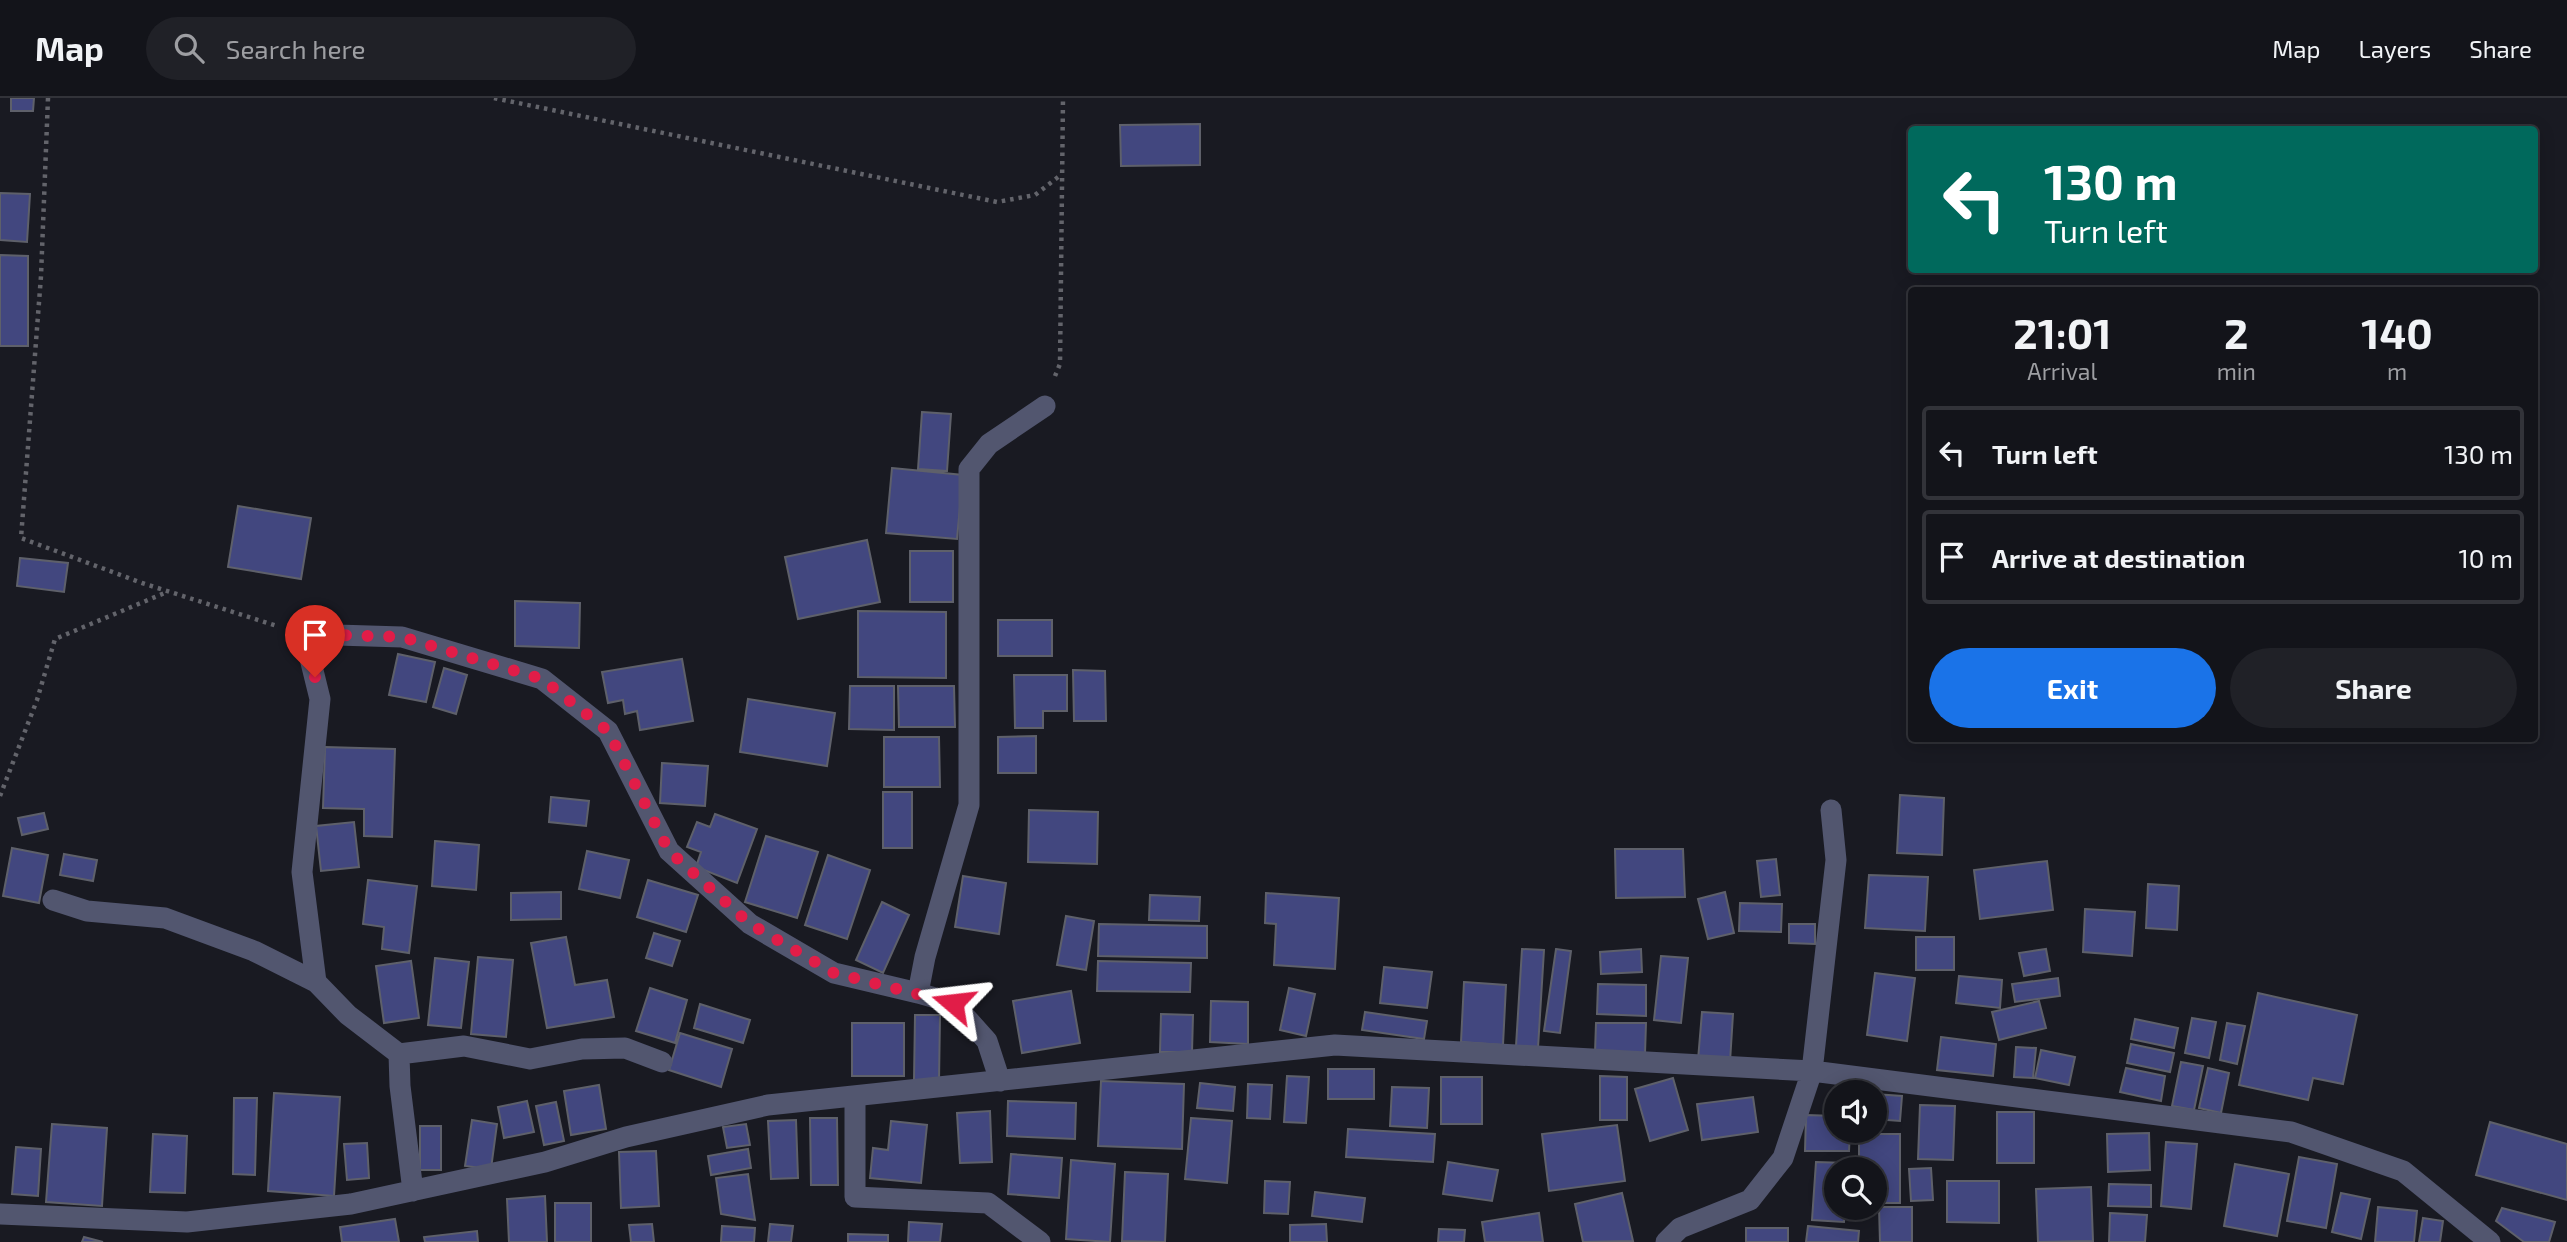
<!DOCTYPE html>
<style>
:root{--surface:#13141a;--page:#202127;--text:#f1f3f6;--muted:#9d9ea2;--line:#323339;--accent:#1a73e8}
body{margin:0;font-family:"Exo 2",sans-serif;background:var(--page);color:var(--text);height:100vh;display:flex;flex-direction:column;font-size:26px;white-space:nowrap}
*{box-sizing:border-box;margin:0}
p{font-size:23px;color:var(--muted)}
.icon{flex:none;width:38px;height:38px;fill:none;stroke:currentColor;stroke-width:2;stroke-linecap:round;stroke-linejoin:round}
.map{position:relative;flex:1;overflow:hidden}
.details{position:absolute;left:1908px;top:189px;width:630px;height:455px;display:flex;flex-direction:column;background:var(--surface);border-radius:7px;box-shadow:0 4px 18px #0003,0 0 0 2px var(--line)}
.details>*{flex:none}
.top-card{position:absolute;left:1908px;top:28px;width:630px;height:147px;border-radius:7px;box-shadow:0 4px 18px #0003,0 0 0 2px var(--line);background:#00695c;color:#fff;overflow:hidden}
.fabs{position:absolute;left:1824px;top:982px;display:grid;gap:14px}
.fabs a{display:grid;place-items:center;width:63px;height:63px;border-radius:50%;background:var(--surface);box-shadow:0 4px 18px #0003,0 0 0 2px var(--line);font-size:35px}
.pin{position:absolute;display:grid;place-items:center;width:60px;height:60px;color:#fff;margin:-72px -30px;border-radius:50% 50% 50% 0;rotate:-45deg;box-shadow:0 0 7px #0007}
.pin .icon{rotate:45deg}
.me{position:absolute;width:77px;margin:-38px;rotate:287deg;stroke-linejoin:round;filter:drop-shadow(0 0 5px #0008)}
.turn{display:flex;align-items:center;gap:24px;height:147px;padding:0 21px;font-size:32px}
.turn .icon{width:91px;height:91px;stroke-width:2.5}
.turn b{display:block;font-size:49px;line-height:60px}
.eta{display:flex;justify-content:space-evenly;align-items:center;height:119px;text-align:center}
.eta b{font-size:42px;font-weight:700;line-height:49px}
.action{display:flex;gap:14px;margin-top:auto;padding:14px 21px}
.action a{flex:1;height:80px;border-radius:42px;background:var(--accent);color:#fff;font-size:28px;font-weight:700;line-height:80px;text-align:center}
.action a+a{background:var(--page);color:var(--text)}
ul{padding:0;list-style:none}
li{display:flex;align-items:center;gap:21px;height:94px;margin:0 14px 10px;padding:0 7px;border:4px solid var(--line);border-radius:7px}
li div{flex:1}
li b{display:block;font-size:26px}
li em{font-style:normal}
header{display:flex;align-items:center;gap:42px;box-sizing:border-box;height:98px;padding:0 35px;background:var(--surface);border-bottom:2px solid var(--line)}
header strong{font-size:33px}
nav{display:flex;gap:38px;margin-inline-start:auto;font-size:24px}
.search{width:490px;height:63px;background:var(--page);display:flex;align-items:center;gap:18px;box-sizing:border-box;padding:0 24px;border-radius:38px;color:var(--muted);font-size:26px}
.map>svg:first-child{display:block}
</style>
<header>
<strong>Map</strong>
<div class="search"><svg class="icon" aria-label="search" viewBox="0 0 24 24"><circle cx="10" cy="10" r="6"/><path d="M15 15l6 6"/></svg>Search here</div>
<nav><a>Map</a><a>Layers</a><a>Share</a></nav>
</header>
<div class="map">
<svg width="2567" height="1144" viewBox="0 0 2567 1144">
<rect width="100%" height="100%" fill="#191a22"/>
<path fill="#42477f" stroke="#5e606a" stroke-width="2" d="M11,0H34L33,13H11Z
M1200,26V67L1121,68L1120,27Z
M0,95L30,96L27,144L0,142Z
M0,157L28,158V248H0Z
M922,314L951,316L947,373L918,371Z
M892,370L963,377L957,441L886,435Z
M238,408L311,420L301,481L228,469Z
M867,442L880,504L798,521L785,459Z
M910,453H953V504H910Z
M20,460L68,465L64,494L17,488Z
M515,503L580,505L579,550L515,548Z
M858,513L946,514V580L858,579Z
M998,522H1052V558H998Z
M398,556L435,564L426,604L389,597Z
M682,561L693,623L640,632L637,613L625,616L623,602L608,605L602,574Z
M444,570L467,577L456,616L433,609Z
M1073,572L1105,573L1106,623H1074Z
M1014,577H1067V613H1043V630H1015Z
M850,588H894V632L849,631Z
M898,588H954L955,629H899Z
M748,601L835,615L827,668L740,654Z
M1036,638V675H998V639Z
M884,639H939L940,689H884Z
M325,649L395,651L392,739L364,738V711L323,710Z
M662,665L708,668L705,708L660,705Z
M883,694H912V750H883Z
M1900,697L1944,700L1942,757L1897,755Z
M551,699L589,703L586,728L549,724Z
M1029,712L1098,714L1097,766L1028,764Z
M44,715L48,731L22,737L18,720Z
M715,716L757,731L737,785L696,769L701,754L687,749L697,724L710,729Z
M354,724L359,769L321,773L316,728Z
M766,738L818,754L797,820L745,804Z
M435,743L479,747L476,792L432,788Z
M12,750L48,757L39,805L3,798Z
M1615,751H1683L1685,799L1616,800Z
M587,753L629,762L620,800L579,791Z
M64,756L97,762L93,783L60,777Z
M828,757L870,772L847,841L805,827Z
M1776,761L1780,797L1761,799L1757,763Z
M2047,763L2053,812L1980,821L1974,772Z
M1869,777L1928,779L1925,833L1865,830Z
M963,778L1006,785L999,836L955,829Z
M368,782L417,788L409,855L382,851L384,829L363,826Z
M648,782L698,797L686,834L637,819Z
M2148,786L2179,788L2177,832L2146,830Z
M561,794V821L511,822V795Z
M1725,794L1734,835L1708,841L1698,801Z
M1266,795L1339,800L1335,871L1274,867L1276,826L1265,825Z
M1150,797L1200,799L1199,823L1149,822Z
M882,804L909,817L883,875L856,862Z
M1740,805L1782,806L1781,834L1739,833Z
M2085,811L2135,814L2132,858L2083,854Z
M1066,818L1094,823L1086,872L1057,867Z
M1099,826L1207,828V860L1098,858Z
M1789,826H1815V846L1789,845Z
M654,835L680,843L672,868L646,860Z
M566,839L575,887L607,882L614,919L547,930L531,845Z
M1916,839H1954V872H1916Z
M1522,851L1544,852L1538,950L1516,948Z
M1556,851L1571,853L1560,935L1544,933Z
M1641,851L1642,874L1601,876L1600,854Z
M2046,851L2050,873L2024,878L2019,855Z
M1661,858L1688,860L1681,925L1654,922Z
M478,859L513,862L506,939L471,936Z
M435,860L469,864L461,930L428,927Z
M411,863L419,920L384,925L376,868Z
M1098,863L1191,865L1190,894L1097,893Z
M1384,869L1432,874L1427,910L1380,905Z
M1875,875L1915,880L1907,943L1867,937Z
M1959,878L2002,882L2000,910L1956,905Z
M2058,880L2060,898L2015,904L2012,886Z
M1464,884L1506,887L1503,947L1461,944Z
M1598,886L1646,887V918L1597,916Z
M650,890L687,902L675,945L636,933Z
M1289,890L1315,896L1306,938L1280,932Z
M1071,893L1080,945L1022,955L1013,903Z
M2258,895L2357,917L2343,986L2313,980L2308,1002L2239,987Z
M1211,903L1248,904V946L1210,944Z
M2039,903L2046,930L1999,942L1992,914Z
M700,906L750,922L743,945L694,930Z
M1365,914L1427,923L1424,941L1362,932Z
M1702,914L1733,916L1730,964L1698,962Z
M1161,916L1193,917L1192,954H1160Z
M915,917H940L939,983L914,982Z
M2192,920L2216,924L2209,960L2185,955Z
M2135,921L2178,930L2174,950L2131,941Z
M852,925H904V978H852Z
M1596,925H1646L1645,956L1595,955Z
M2227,925L2245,928L2237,966L2220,962Z
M680,935L732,951L721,989L669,972Z
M1941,939L1996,946L1993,978L1937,972Z
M2131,946L2174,955L2170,974L2127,965Z
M2016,949L2036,950L2033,980L2014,979Z
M2041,952L2075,959L2069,987L2035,980Z
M2181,964L2203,968L2194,1012L2172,1008Z
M2126,970L2165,978L2161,1003L2120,994Z
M2208,970L2229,975L2221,1015L2199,1010Z
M1328,971H1374V1001H1328Z
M1287,978L1309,979L1306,1025L1284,1024Z
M1600,978L1627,979V1022H1600Z
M1441,979H1482V1026H1441Z
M1673,980L1688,1032L1650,1043L1635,991Z
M1101,983L1184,986L1182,1051L1098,1048Z
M1200,985L1235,989L1233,1013L1197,1010Z
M1248,986L1272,987L1270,1021L1247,1020Z
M599,987L606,1031L571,1037L564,993Z
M1392,989L1429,990L1427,1030L1390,1028Z
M274,995L340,999L334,1098L268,1093Z
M1874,996L1902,998L1900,1023L1874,1021Z
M1753,999L1758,1034L1702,1042L1697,1006Z
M234,1000H257L255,1077L233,1076Z
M527,1003L534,1034L504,1040L498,1009Z
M1008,1003L1076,1005L1075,1041L1007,1038Z
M556,1004L564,1043L544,1047L536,1008Z
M1920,1007L1955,1008L1953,1062L1918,1061Z
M990,1013L992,1064L960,1065L957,1015Z
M1997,1014H2034V1065H1997Z
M1806,1017L1836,1018V1032H1850L1849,1053H1805Z
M810,1020H837L838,1087H811Z
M1191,1020L1232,1023L1227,1085L1185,1081Z
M472,1022L497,1026L491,1071L465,1068Z
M796,1022L798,1080L771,1081L768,1023Z
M891,1023L927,1027L921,1085L870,1080L873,1050L888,1052Z
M2490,1024L2567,1046V1102L2476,1077Z
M52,1026L107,1030L102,1108L46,1104Z
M746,1026L750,1047L727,1050L723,1029Z
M1617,1027L1625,1083L1549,1093L1542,1036Z
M420,1028H441V1072H420Z
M1348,1031L1435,1036L1433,1064L1346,1059Z
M2149,1035L2150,1072L2108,1074L2107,1036Z
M153,1036L187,1038L185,1095L150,1094Z
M1859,1036H1900V1105H1874V1071H1859Z
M2166,1044L2197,1046L2191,1111L2161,1108Z
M367,1045L369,1080L347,1082L344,1046Z
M16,1049L41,1051L38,1098L12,1096Z
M748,1051L751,1070L711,1077L708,1058Z
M656,1053L659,1108L621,1110L619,1054Z
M1011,1056L1062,1060L1059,1100L1008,1096Z
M2299,1059L2337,1066L2326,1130L2287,1123Z
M1071,1062L1115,1066L1110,1144L1066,1141Z
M1448,1064L1498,1072L1492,1103L1443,1096Z
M1816,1064L1847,1065V1071H1836V1110H1845L1844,1124L1812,1122Z
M2235,1066L2289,1076L2277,1138L2224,1128Z
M1931,1070L1933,1102L1911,1103L1909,1071Z
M1125,1074L1168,1076L1165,1144L1122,1143Z
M748,1076L755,1122L721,1116L716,1080Z
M1265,1083L1290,1084L1288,1116L1264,1115Z
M1947,1083H1999V1125L1947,1124Z
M2109,1086L2151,1087V1109L2108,1108Z
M2091,1089L2093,1143L2038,1144L2036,1091Z
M1315,1094L1365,1100L1362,1124L1312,1118Z
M1622,1095L1633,1143L1583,1144L1575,1106Z
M2341,1095L2370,1101L2361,1141L2332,1134Z
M545,1098L547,1144H509L507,1101Z
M555,1105H591V1144H555Z
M1879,1109H1912V1144H1880Z
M2378,1109L2417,1113L2414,1144H2375Z
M2502,1110L2555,1124L2549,1144H2524L2496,1123Z
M1539,1115L1543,1144H1485L1482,1124Z
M2110,1115L2147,1117L2145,1144H2109Z
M2423,1120L2443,1123L2440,1144H2419Z
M395,1121L399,1144H342L340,1129Z
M909,1124L942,1126L940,1144H908Z
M652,1126L654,1144H631L629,1127Z
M770,1126L793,1128L791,1144H768Z
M1326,1126L1327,1144H1290V1127Z
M722,1128L755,1130L754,1144H721Z
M1808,1128L1859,1133L1858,1144H1806Z
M1746,1130H1788V1144H1746Z
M1439,1131L1465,1132L1464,1144H1438Z
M477,1133L478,1144H425L424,1139Z
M848,1136L888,1137V1144H848Z
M84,1139L103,1144H82Z"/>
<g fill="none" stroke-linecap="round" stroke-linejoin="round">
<path stroke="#63646b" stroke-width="4.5" stroke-dasharray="3.5 5" stroke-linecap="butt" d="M48,0L41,178L21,440L142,485L277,528
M494,0L997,104L1035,97L1062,76
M1055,278L1060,266L1063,0
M0,698L37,602L55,541L167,494"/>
<path stroke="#52566f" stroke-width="21" d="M53,802L87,813L165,820L254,853L316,884
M399,956L464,948L530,961L582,951L625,950L662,964
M1000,983L987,943L953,905L918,895L925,859L969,707V371L989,346L1045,308
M855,998V1099L988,1105L1040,1144
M413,1093L400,988L399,956L348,917L316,884L302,774L320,601L304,536L402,539L542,581L608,633L669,753L750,826L834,875L918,895
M0,1116L187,1124L351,1106L545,1064L626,1039L768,1007L1335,947L1812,973L2291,1034L2403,1073L2490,1144
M1666,1144L1680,1130L1750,1102L1783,1060L1812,973L1836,762L1831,712"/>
</g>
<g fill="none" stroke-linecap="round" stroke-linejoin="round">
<path stroke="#e11d48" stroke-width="12" stroke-dasharray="0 21.6" d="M315,579L304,536L402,539L542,581L608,633L669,753L750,826L834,875L953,905"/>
</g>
</svg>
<div class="fabs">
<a><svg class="icon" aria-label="sound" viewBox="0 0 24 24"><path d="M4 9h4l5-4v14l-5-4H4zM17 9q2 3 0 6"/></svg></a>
<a><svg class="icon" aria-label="search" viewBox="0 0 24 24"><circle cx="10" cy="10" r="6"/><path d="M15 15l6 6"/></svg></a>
</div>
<div class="pin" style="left:315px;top:579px;background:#d93025"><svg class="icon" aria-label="arrive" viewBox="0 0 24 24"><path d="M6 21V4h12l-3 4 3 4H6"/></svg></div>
<svg class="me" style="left:953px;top:905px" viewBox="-20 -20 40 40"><path d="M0-17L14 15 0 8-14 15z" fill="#e11d48" stroke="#fff" stroke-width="4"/></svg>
<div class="top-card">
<div class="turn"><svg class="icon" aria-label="left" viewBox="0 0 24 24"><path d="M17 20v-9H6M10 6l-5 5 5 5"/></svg><div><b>130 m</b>Turn left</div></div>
</div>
<section class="details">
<div class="eta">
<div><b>21:01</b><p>Arrival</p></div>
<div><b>2</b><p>min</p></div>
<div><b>140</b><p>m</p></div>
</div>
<ul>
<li><svg class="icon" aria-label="left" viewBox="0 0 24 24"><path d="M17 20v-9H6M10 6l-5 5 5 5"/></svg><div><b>Turn left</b></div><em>130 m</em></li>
<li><svg class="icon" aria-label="arrive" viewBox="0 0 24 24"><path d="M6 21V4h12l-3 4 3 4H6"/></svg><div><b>Arrive at destination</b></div><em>10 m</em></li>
</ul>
<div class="action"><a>Exit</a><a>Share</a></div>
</section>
</div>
